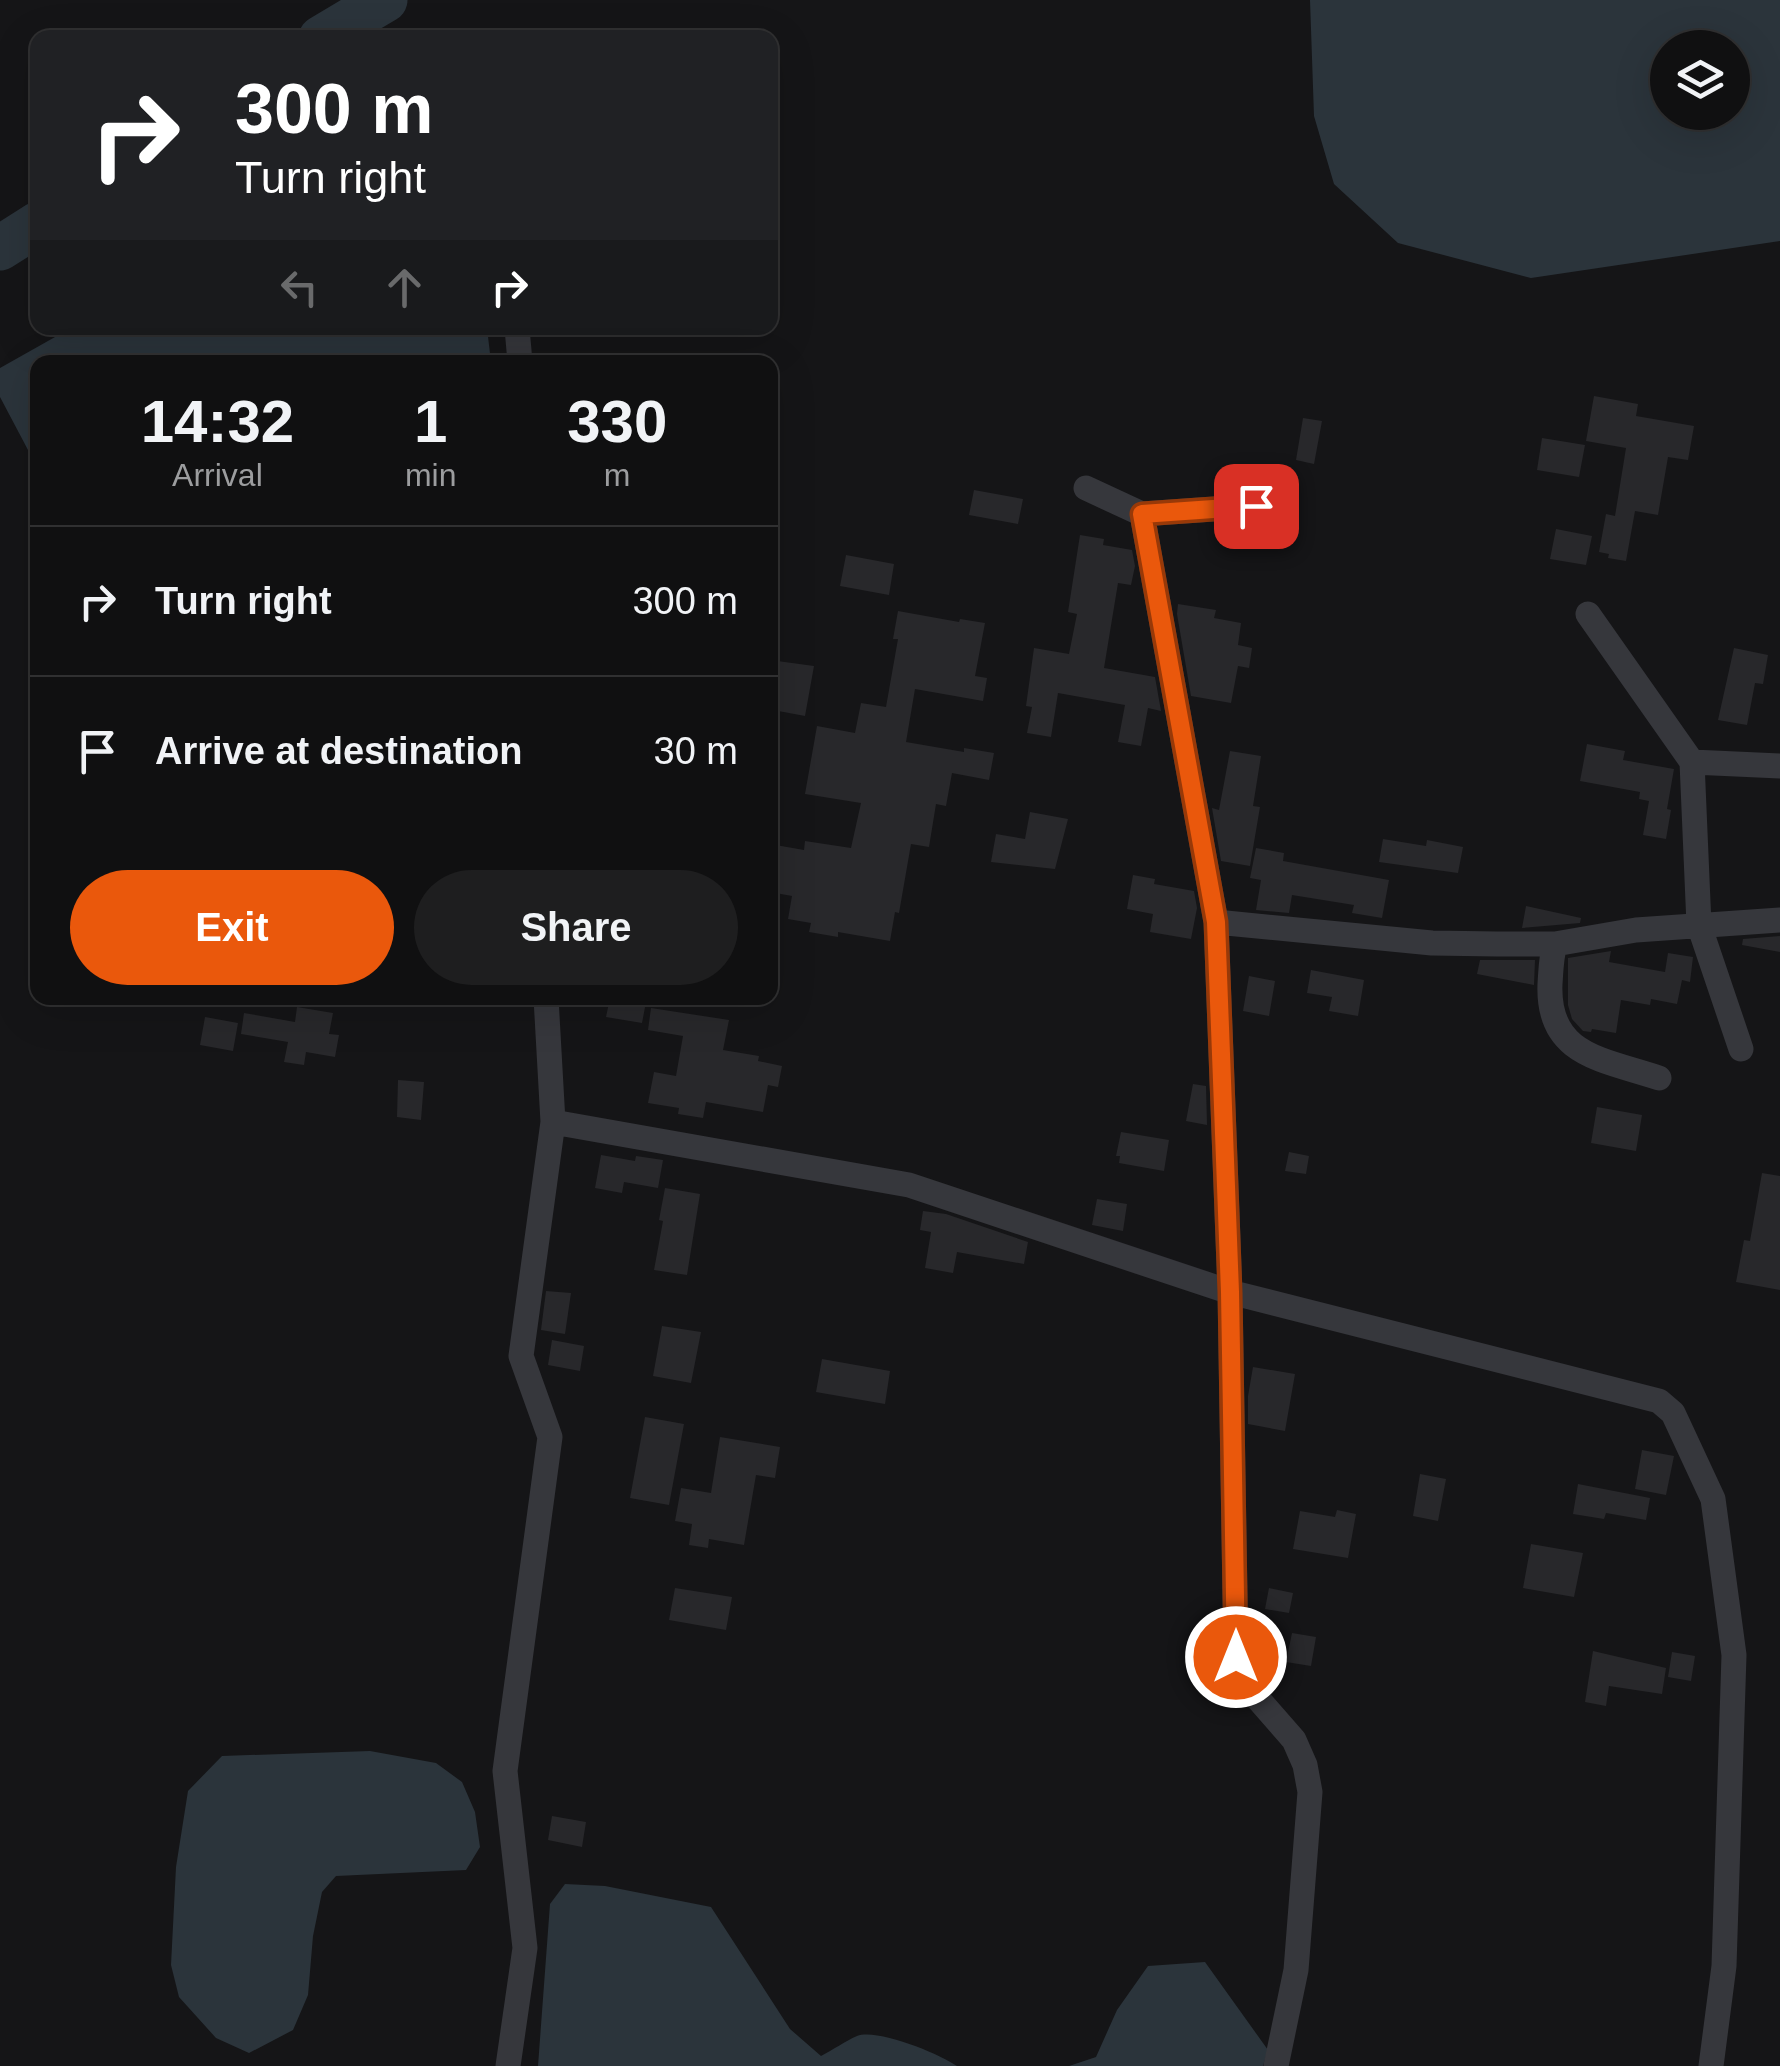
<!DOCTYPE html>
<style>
:root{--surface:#101011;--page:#1e1e1f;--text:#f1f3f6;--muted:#9c9d9f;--line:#303031;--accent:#ea580c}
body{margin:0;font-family:Arial,sans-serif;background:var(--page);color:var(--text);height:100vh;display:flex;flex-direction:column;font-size:38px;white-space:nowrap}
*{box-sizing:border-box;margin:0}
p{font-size:32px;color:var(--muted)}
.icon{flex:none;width:55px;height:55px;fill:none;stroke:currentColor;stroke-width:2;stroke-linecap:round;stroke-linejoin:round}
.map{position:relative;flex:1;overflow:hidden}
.panel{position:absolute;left:30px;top:355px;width:748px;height:650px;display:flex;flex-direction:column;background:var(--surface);border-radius:20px;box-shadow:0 10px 40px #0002,0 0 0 2px var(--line)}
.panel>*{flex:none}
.hud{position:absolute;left:30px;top:30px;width:748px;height:305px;border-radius:20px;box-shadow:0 10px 40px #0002,0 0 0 2px var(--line);background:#202124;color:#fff;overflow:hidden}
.controls{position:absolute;left:1650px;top:30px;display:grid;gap:20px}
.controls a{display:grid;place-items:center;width:100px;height:100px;border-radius:50%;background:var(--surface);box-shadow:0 10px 40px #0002,0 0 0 2px var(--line);font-size:50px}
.pin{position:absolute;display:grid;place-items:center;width:85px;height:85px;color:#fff;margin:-42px;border-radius:20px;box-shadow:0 5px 15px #0006}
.me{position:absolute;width:110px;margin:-55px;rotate:0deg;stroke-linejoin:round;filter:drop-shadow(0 0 8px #0008)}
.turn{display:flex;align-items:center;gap:35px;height:210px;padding:0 40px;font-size:45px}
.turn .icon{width:130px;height:130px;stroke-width:2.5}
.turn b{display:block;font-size:70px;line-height:85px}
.lanes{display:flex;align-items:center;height:95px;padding:0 40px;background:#0003;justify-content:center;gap:50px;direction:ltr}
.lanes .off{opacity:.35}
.eta{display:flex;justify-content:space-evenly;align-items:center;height:170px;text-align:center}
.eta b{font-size:60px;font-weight:700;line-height:70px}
.button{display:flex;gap:20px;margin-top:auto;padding:20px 40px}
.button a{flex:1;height:115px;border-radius:60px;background:var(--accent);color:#fff;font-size:40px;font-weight:700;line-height:115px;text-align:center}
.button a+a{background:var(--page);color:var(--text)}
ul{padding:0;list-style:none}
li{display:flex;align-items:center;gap:30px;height:150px;padding:0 40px;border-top:2px solid var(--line)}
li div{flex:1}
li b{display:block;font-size:38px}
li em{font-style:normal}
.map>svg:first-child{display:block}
</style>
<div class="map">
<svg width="1780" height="2066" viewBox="0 0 1780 2066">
<rect width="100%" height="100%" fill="#151517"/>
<path fill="#2b343b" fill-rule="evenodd" d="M1310,0H1780V241L1531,278L1398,243L1334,184L1314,116ZM1668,48H1732V112H1668Z
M71,328H487L491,362H38L37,467L0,397V368Z
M370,1751L436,1763L462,1782L475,1812L480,1847L466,1870L336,1876L322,1892L313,1936L308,1995L293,2030L249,2053L216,2038L179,1997L171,1965L176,1867L188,1791L222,1756Z
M565,1884L605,1886L711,1907L790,2029L821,2056C833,2050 845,2041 857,2036C877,2028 940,2054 957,2066H538L550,1904Z
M1205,1962L1268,2050L1263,2066H1069L1096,2057L1117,2010L1148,1966Z"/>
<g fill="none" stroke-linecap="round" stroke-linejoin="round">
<path stroke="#2b343b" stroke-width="45" d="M321,38L385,0
M0,248L38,224"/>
</g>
<path fill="#28282b" d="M1594,396L1638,404L1636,416L1694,426L1688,460L1668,457L1658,515L1635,511L1626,561L1608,558L1609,554L1599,552L1606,514L1615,516L1626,448L1586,441Z
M1303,418L1322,421L1314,464L1296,460Z
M1542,438L1585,445L1579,477L1537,470Z
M974,490L1023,499L1018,524L969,515Z
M1556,529L1592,536L1586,565L1550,559Z
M1080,535L1104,539L1103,545L1132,550L1135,566L1131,585L1118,583L1104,668L1155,677L1161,711L1148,708L1141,746L1118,742L1125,705L1058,693L1051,737L1027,733L1032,707L1026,706L1034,648L1069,654L1077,614L1068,612Z
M846,555L894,564L889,595L840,586Z
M1178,604L1216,610L1214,618L1241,623L1238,645L1252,648L1249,668L1238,666L1231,703L1191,696L1177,614Z
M898,611L959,622L960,619L985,623L975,676L987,678L983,701L915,689L906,742L964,752V748L994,753L989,780L952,773L946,806L936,804L929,847L911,844L899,913L895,912L890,941L838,932V937L809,932L811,923L788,919L792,896L770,892V844L804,850L805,841L851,848L861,803L805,794L817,726L855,733L861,703L886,707L898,639H893Z
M1734,648L1768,655L1763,684L1755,683L1747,725L1718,720Z
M770,660L814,666L805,716L773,710L778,685L770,683Z
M1587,744L1625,751L1623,760L1674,769L1667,809L1671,810L1666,839L1643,835L1649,801L1639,799L1640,792L1580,781Z
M1230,751L1261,756L1253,806L1260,807L1250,866L1221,861L1212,808L1219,810Z
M1030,812L1068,819L1055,869L991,862L996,834L1025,839Z
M1383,839L1426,846L1427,840L1463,847L1458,873L1379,862Z
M1256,848L1284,853L1283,861L1389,880L1382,918L1352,913L1354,905L1292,895L1289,913L1256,910L1261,880L1250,878Z
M1133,875L1155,879L1154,884L1194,891L1197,908L1191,939L1150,932L1153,914L1127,909Z
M1526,906L1581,918L1580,923L1522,928Z
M1780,936V952L1742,945L1743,939Z
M1611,951L1609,962L1665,972L1668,953L1693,957L1690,982L1682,980L1677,1004L1651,999L1650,1005L1621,1000L1616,1033L1592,1029L1591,1032L1583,1031L1572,1019L1568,1005V958Z
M1480,960H1535L1534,985L1477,974Z
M1311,970L1364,980L1358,1016L1329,1011L1332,997L1307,993Z
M1249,976L1275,981L1269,1016L1243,1011Z
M610,998L646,1002L642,1023L606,1017Z
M297,1007L333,1013L329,1034L339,1035L335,1057L306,1052L304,1065L284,1062L288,1042L241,1034L244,1013L295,1022Z
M651,1008L729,1020L723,1050L759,1056L758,1061L782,1066L778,1087L768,1085L763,1112L706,1102L703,1118L678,1114L679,1108L648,1103L654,1072L676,1076L683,1036L648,1030Z
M205,1017L238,1023L233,1051L200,1045Z
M398,1080L424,1082L421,1120L397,1117Z
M1193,1084L1206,1086L1207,1125L1186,1121Z
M1597,1107L1642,1115L1636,1151L1591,1143Z
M1121,1132L1169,1140L1164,1171L1119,1163L1120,1156H1116Z
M1289,1152L1309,1156L1306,1174L1285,1171Z
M601,1155L635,1161L636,1156L663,1160L658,1188L624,1182L622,1193L595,1188Z
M1762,1173L1780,1176V1290L1736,1282L1744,1240L1750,1241Z
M665,1188L700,1194L687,1275L654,1270L663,1221L659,1220Z
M1097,1199L1127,1204L1123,1231L1092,1225Z
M923,1211L946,1214L1028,1242L1024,1264L957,1252L953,1273L925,1268L931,1232L920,1230Z
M546,1291L571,1293L565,1334L541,1330Z
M662,1326L701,1332L691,1383L653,1376Z
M552,1340L584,1346L580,1371L548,1365Z
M822,1359L890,1371L885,1404L816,1392Z
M1253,1367L1295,1374L1285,1431L1248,1424V1396Z
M645,1417L684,1424L669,1505L630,1498Z
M720,1437L780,1447L775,1478L756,1475L744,1545L709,1539L708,1548L689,1545L692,1524L675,1521L681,1488L711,1493Z
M1642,1450L1674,1456L1666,1495L1635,1489Z
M1420,1474L1446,1479L1438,1521L1413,1516Z
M1578,1484L1650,1498L1646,1520L1606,1513L1604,1519L1573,1514Z
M1337,1510L1356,1514L1348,1558L1293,1549L1300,1511L1335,1517Z
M1531,1544L1583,1553L1574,1597L1523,1588Z
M675,1588L732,1597L726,1630L669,1620Z
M1269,1588L1293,1593L1289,1613L1265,1609Z
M1292,1633L1316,1637L1311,1666L1286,1662Z
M1593,1651L1666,1668L1662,1694L1609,1686L1606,1706L1585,1702Z
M1672,1652L1695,1656L1691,1681L1668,1677Z
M552,1816L586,1822L582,1847L548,1840Z"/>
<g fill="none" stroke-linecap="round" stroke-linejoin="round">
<path stroke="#36373c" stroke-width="25" d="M517,328L520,362
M1086,488L1142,514L1256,506
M1142,514L1216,922L1230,1292L1236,1657L1246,1685L1294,1740L1305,1765L1310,1792L1296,1970L1276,2066
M1588,614L1692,762L1780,766
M1692,762L1699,925L1741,1049
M1216,922L1432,943L1497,944H1555L1636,930L1780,920
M1555,944C1551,957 1551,970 1550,984C1547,1056 1603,1059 1659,1078
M546,998L553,1122L909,1185L1230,1292L1659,1401L1673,1413L1713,1499L1734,1655L1724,1966L1711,2066
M508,2066L525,1948L505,1771L550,1437L521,1356L553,1122"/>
</g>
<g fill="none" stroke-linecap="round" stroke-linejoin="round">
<defs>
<path id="route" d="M1236,1657L1230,1292L1216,922L1142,514L1256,506"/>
</defs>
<use href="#route" stroke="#983908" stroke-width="25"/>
<use href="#route" stroke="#ea580c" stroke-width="18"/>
</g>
</svg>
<div class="controls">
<a><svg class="icon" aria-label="layers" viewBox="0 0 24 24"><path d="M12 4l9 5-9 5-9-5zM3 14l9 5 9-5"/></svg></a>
</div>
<div class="pin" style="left:1256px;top:506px;background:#d93025"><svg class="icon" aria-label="arrive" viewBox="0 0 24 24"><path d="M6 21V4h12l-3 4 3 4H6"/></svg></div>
<svg class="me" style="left:1236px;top:1657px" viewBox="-20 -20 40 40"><circle r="17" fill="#ea580c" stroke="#fff" stroke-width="3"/><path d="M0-11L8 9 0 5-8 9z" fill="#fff"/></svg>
<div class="hud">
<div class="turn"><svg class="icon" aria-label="right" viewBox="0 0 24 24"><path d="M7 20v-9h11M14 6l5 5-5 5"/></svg><div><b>300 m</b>Turn right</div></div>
<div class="lanes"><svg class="icon off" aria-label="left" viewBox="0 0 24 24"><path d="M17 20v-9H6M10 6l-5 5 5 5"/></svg><svg class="icon off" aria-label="ahead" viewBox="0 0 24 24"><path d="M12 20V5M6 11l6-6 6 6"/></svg><svg class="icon" aria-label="right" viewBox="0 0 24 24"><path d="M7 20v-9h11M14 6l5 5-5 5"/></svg></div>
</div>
<section class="panel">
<div class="eta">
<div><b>14:32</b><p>Arrival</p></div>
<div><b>1</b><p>min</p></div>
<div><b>330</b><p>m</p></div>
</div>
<ul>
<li><svg class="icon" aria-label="right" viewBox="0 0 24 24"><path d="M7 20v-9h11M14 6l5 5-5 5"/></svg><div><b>Turn right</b></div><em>300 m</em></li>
<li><svg class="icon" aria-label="arrive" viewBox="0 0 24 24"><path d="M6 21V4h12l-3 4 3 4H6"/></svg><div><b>Arrive at destination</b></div><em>30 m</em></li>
</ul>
<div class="button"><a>Exit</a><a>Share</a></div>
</section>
</div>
